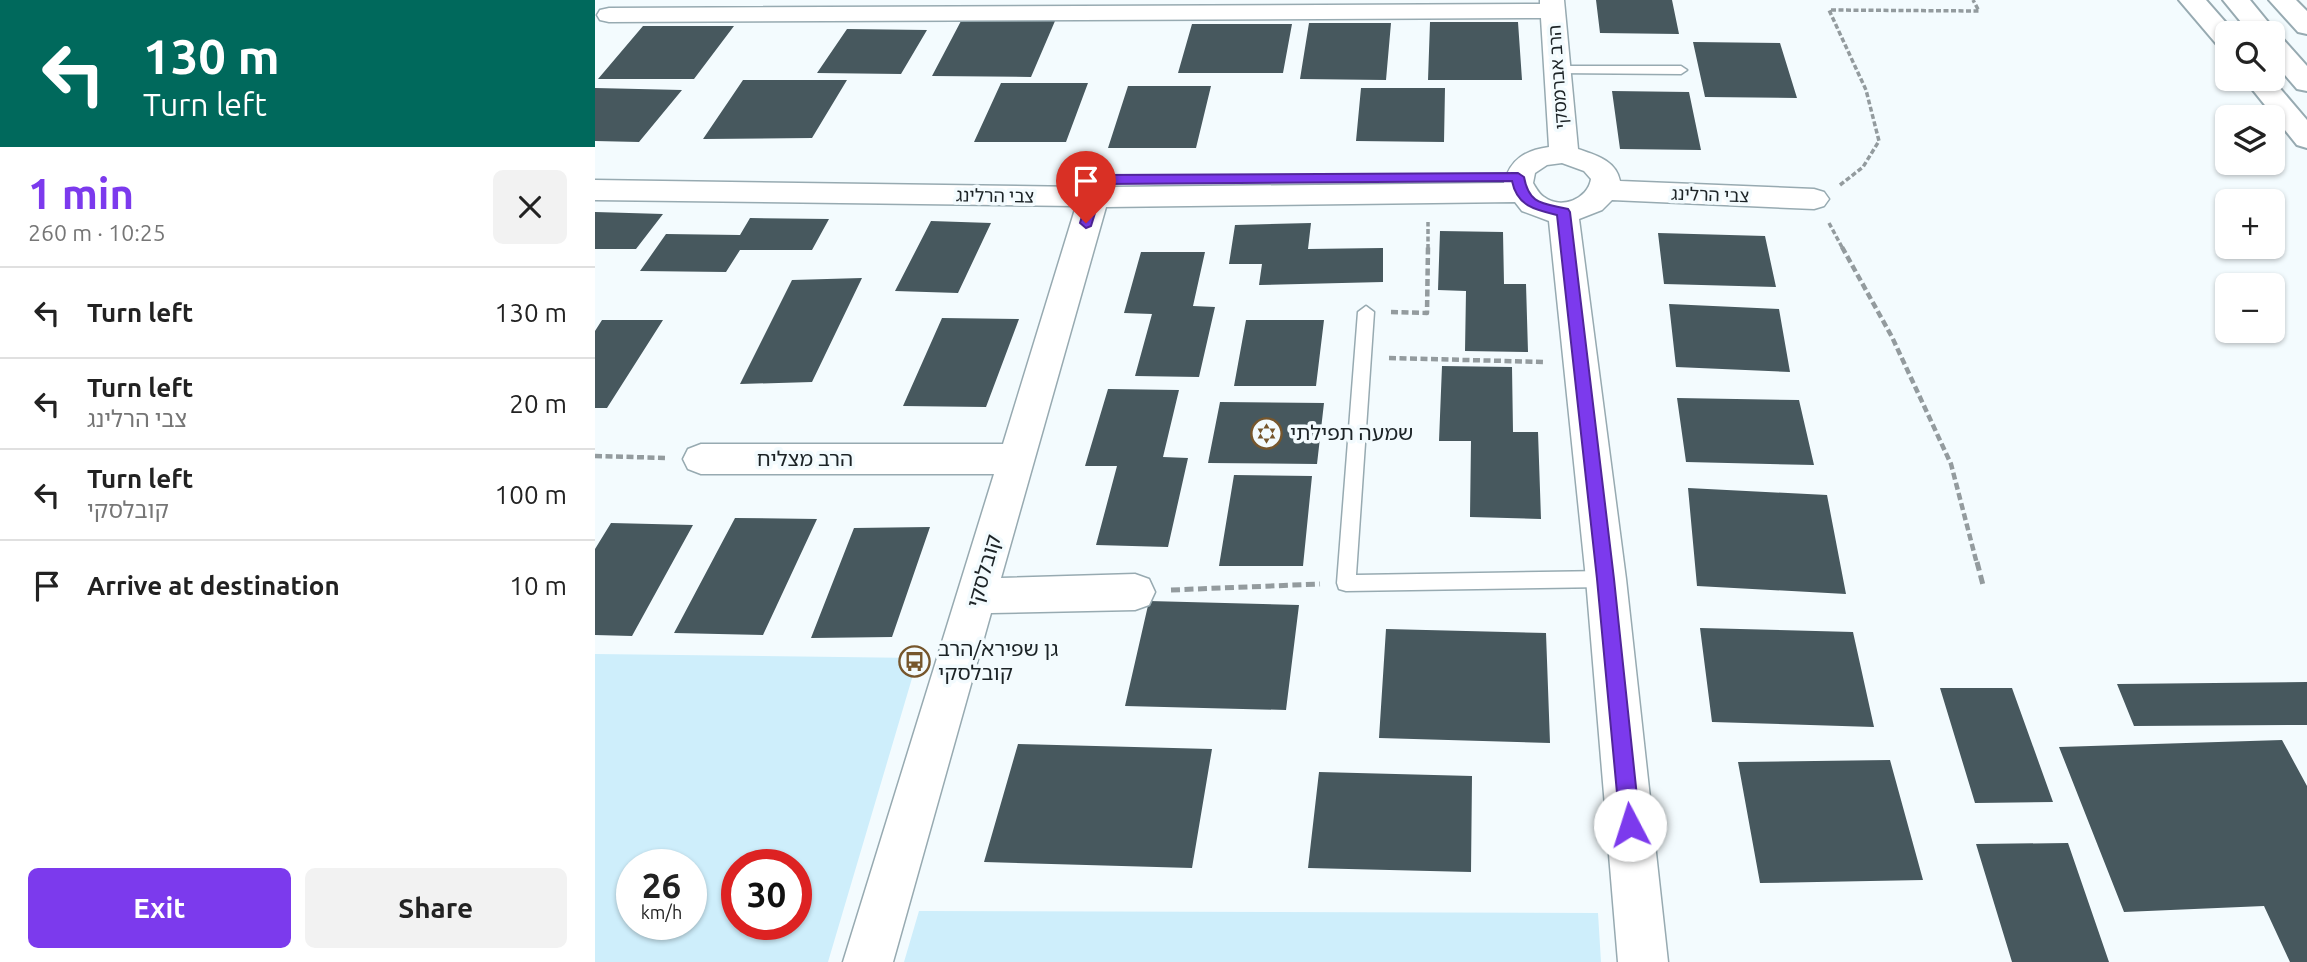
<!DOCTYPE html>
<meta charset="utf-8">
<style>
:root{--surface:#fff;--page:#f2f2f2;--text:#222;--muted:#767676;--line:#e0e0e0;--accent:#7c3aed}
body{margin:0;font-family:Ubuntu,"Noto Sans Hebrew",sans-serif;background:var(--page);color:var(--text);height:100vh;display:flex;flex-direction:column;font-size:26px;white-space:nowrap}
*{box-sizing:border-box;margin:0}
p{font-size:23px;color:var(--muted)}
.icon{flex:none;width:38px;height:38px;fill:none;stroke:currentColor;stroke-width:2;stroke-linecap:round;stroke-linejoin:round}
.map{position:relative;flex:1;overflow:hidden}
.side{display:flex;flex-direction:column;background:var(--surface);width:595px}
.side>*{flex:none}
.top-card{background:#00695c;color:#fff;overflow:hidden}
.tools{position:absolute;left:1620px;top:21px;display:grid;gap:14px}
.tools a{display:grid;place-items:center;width:70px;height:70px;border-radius:10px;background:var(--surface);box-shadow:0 2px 5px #0004;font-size:35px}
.speed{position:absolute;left:21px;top:849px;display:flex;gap:14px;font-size:35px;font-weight:700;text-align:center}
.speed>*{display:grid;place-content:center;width:91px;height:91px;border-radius:50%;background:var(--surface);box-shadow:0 2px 5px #0004;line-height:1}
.speed small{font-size:18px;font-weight:400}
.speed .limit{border:10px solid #d22;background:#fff;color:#111}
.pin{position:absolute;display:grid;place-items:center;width:60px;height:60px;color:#fff;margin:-72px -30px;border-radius:50% 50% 50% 0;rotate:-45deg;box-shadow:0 0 7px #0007}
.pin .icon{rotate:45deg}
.me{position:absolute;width:77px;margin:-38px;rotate:355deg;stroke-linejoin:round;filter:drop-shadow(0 0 5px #0008)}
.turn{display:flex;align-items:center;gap:24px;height:147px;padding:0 28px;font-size:32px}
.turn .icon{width:91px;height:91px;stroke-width:2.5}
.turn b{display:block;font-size:49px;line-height:60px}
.round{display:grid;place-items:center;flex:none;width:74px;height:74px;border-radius:10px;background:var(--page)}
.headline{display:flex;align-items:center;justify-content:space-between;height:119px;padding:0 28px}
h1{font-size:42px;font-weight:700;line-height:52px;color:var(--accent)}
.button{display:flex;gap:14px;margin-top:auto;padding:14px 28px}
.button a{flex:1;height:80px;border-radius:10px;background:var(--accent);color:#fff;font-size:28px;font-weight:700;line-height:80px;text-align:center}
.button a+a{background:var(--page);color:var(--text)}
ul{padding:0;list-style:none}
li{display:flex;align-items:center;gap:21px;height:91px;padding:0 28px;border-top:2px solid var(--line)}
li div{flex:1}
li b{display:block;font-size:26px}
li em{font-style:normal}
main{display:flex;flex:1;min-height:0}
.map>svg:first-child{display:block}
</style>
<main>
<section class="side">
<div class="top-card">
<div class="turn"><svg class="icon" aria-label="left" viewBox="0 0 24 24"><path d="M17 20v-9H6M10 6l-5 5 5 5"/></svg><div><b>130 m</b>Turn left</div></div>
</div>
<div class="headline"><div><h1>1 min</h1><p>260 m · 10:25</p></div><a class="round"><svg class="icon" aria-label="close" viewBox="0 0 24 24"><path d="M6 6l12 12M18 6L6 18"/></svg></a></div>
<ul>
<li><svg class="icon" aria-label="left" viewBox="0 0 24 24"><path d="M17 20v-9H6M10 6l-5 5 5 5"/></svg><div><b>Turn left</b></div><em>130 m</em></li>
<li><svg class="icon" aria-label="left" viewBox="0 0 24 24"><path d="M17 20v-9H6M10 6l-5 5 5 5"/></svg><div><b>Turn left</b><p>צבי הרלינג</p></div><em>20 m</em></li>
<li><svg class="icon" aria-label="left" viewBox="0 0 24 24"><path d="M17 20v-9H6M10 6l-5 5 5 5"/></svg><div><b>Turn left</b><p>קובלסקי</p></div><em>100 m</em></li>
<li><svg class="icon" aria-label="arrive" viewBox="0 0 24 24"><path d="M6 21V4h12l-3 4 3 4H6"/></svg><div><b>Arrive at destination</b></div><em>10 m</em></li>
</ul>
<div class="button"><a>Exit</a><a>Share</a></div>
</section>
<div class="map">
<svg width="1712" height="962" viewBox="0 0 1712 962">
<rect width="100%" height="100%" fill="#f3fbfe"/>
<path fill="#ceeefb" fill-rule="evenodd" d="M0,654L323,658L233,962H0ZM37,864H96V924H37ZM142,864H201V924H142Z
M324,911L1003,913L1006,962H309Z"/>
<path fill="#47585e" d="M1001,0H1077L1084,34L1005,33Z
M366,21H460L436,77L337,76Z
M835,22H923L927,80H833Z
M714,23H796L791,80L705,79Z
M597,24H697L688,73H583Z
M48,26H139L99,79H3Z
M252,29L332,30L306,74L222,73Z
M1098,42L1185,43L1202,98L1110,97Z
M148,80H252L217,138L108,139Z
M406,83H493L471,142H379Z
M533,86H616L601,148H513Z
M0,88L87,90L44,142L0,141Z
M766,88H850L849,142L761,141Z
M1017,91L1094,92L1106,150L1025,149Z
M0,212L68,214L41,249H0Z
M155,218L234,219L217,250H145L131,272L45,271L71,234L145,235Z
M336,221L396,223L363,293L300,291Z
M716,223L713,249L788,248V282L664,285L667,264H634L640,225Z
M845,231L908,232L909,284H931L933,352L870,351L871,291L843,290Z
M1063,233L1170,236L1181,287L1069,284Z
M546,252H610L598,306L620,307L604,377L540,376L557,314L529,313Z
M267,278L217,382L145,384L197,280Z
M1074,304L1184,309L1195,372L1081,367Z
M347,318L424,319L391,407L308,406Z
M7,320H68L12,408H0V331Z
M651,320H729L721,386H639Z
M847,366L917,367L918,432H943L946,519L875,517L876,441H844Z
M513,389L584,390L568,457L593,458L573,547L501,545L522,466H490Z
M1082,398L1204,400L1219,465L1091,462Z
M625,402L729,403L722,464L613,463Z
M639,475L717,476L708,566H624Z
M1093,488L1232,495L1251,594L1102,586Z
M140,518L222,519L168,635L79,633Z
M16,523L98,525L37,636L0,635V549Z
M335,527L297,637L216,638L259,528Z
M554,601L704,605L691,710L530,706Z
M1105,628L1258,632L1279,727L1117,722Z
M791,629L951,633L955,743L784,738Z
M1712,682V725L1539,726L1522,684Z
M1345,688H1417L1458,802L1380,803Z
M1687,740L1712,786V962H1695L1669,906L1529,912L1464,747Z
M423,744L617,749L597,868L389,862Z
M1295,760L1328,880L1165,883L1143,762Z
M724,772L877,776L876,872L713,868Z
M1473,843L1514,962H1417L1381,844Z"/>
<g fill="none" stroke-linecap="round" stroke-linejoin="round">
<defs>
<path id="lane" d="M962,66H1086L1092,70L1086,74L958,73L956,70Z
M771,306L779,312L761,575L1011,571L1018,573L1020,579L1018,585L1011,587L751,591L744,589L742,583L763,312Z"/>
<path id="street" d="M945,0H969L983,149C1000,155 1021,160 1025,181L1219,189L1229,192L1234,199L1229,206L1219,209L1017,200L1007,210L984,219L1031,579L1073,962H1023L991,579L954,221L927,211L920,202L511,207L406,578L540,574L554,579L560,592L554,605L540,610L396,613L298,962H248L399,474H106L93,469L88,459L93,449L106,444H408L481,206L0,200V180L487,187L494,173L504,171L514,173L518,180L516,187L909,183C915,159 931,150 954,147L946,18L14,22L5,20L2,15L5,10L14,8L945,4ZM967,163L989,171L996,179C993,199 966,210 949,197C944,194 941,188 938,183L940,173L952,165Z"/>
<path id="secondary" d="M1584,0H1611L1640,33H1633V49L1624,47Z
M1628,0H1655L1682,33L1680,36L1687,38L1712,66V91L1702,89L1678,61V33H1655Z
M1674,0H1701L1712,11V34L1703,32Z
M1649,79H1677L1712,120V148L1702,145Z"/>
</defs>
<use href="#lane" stroke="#97aab1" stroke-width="3"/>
<use href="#street" stroke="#97aab1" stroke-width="3"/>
<use href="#secondary" stroke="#97aab1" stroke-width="4"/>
<path stroke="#939b9e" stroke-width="3.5" stroke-dasharray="5 2.5" stroke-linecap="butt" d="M1245,185L1268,167L1284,141L1271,90L1234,10L1384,11L1378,0
M1234,223L1248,249
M833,249V222"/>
<path stroke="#939b9e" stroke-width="4.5" stroke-dasharray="7 3.5" stroke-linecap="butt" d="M1247,247L1297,337L1356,464L1382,564
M796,312L832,313L833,247
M794,358L950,362
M0,456L73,458"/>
<path stroke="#939b9e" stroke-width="5" stroke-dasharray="9 4.5" stroke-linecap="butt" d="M1382,562L1388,585
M576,590L725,584"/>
<use href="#lane" fill="#fff" fill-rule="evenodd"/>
<use href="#street" fill="#fff" fill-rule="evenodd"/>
<use href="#secondary" fill="#fff" fill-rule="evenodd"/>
</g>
<path fill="#7c3aed" stroke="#51269a" stroke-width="2" d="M923,173L929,177C934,205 948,203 973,209L975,212L1019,579L1045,825L1042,832L1035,835L1028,832L1025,825L1002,579L962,215C940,210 922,206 917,181L509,184L496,226L491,228L485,223L498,180L504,175Z"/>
<defs>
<symbol id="synagogue-ring" viewBox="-11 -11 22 22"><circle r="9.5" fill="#f3fbfe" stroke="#76562c" stroke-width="1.5"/><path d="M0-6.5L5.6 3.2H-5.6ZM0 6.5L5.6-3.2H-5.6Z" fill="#76562c"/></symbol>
<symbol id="bus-ring" viewBox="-11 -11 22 22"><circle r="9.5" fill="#f3fbfe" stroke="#76562c" stroke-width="1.5"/><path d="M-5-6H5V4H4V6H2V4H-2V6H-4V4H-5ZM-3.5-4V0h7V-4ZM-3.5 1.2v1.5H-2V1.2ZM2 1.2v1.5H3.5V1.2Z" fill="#76562c"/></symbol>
</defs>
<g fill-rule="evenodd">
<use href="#synagogue-ring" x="654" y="416" width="35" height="35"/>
<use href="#bus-ring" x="302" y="644" width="35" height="35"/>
</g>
<g text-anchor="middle" stroke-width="7" stroke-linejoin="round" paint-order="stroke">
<g font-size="18" fill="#1c2326" stroke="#f3fbfe">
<text transform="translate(963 77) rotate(-94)" y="6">הרב אברמסקי</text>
<text transform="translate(1115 195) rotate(2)" y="6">צבי הרלינג</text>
<text transform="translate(400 196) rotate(1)" y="6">צבי הרלינג</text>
</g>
<g font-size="21" fill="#1c2326" stroke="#f3fbfe" text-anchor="start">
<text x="695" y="440">שמעה תפילתי</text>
<text x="343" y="656">גן שפירא/הרב<tspan x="343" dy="24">קובלסקי</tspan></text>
</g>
<g font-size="21" fill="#1c2326" stroke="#f3fbfe">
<text x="210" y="466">הרב מצליח</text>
<text transform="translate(389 571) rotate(-74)" y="7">קובלסקי</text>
</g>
</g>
</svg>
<div class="tools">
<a><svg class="icon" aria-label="search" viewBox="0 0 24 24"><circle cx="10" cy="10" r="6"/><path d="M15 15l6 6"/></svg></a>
<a><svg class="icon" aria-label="layers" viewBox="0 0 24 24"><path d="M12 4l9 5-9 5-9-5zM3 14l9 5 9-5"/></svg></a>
<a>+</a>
<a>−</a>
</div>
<div class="speed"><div>26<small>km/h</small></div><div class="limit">30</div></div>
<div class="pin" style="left:491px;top:223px;background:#d93025"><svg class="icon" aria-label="arrive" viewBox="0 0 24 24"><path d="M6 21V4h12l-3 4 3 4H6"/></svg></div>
<svg class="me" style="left:1035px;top:825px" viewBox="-20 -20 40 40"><circle r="19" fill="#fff"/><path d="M0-13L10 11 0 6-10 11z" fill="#7c3aed"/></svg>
</div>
</main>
